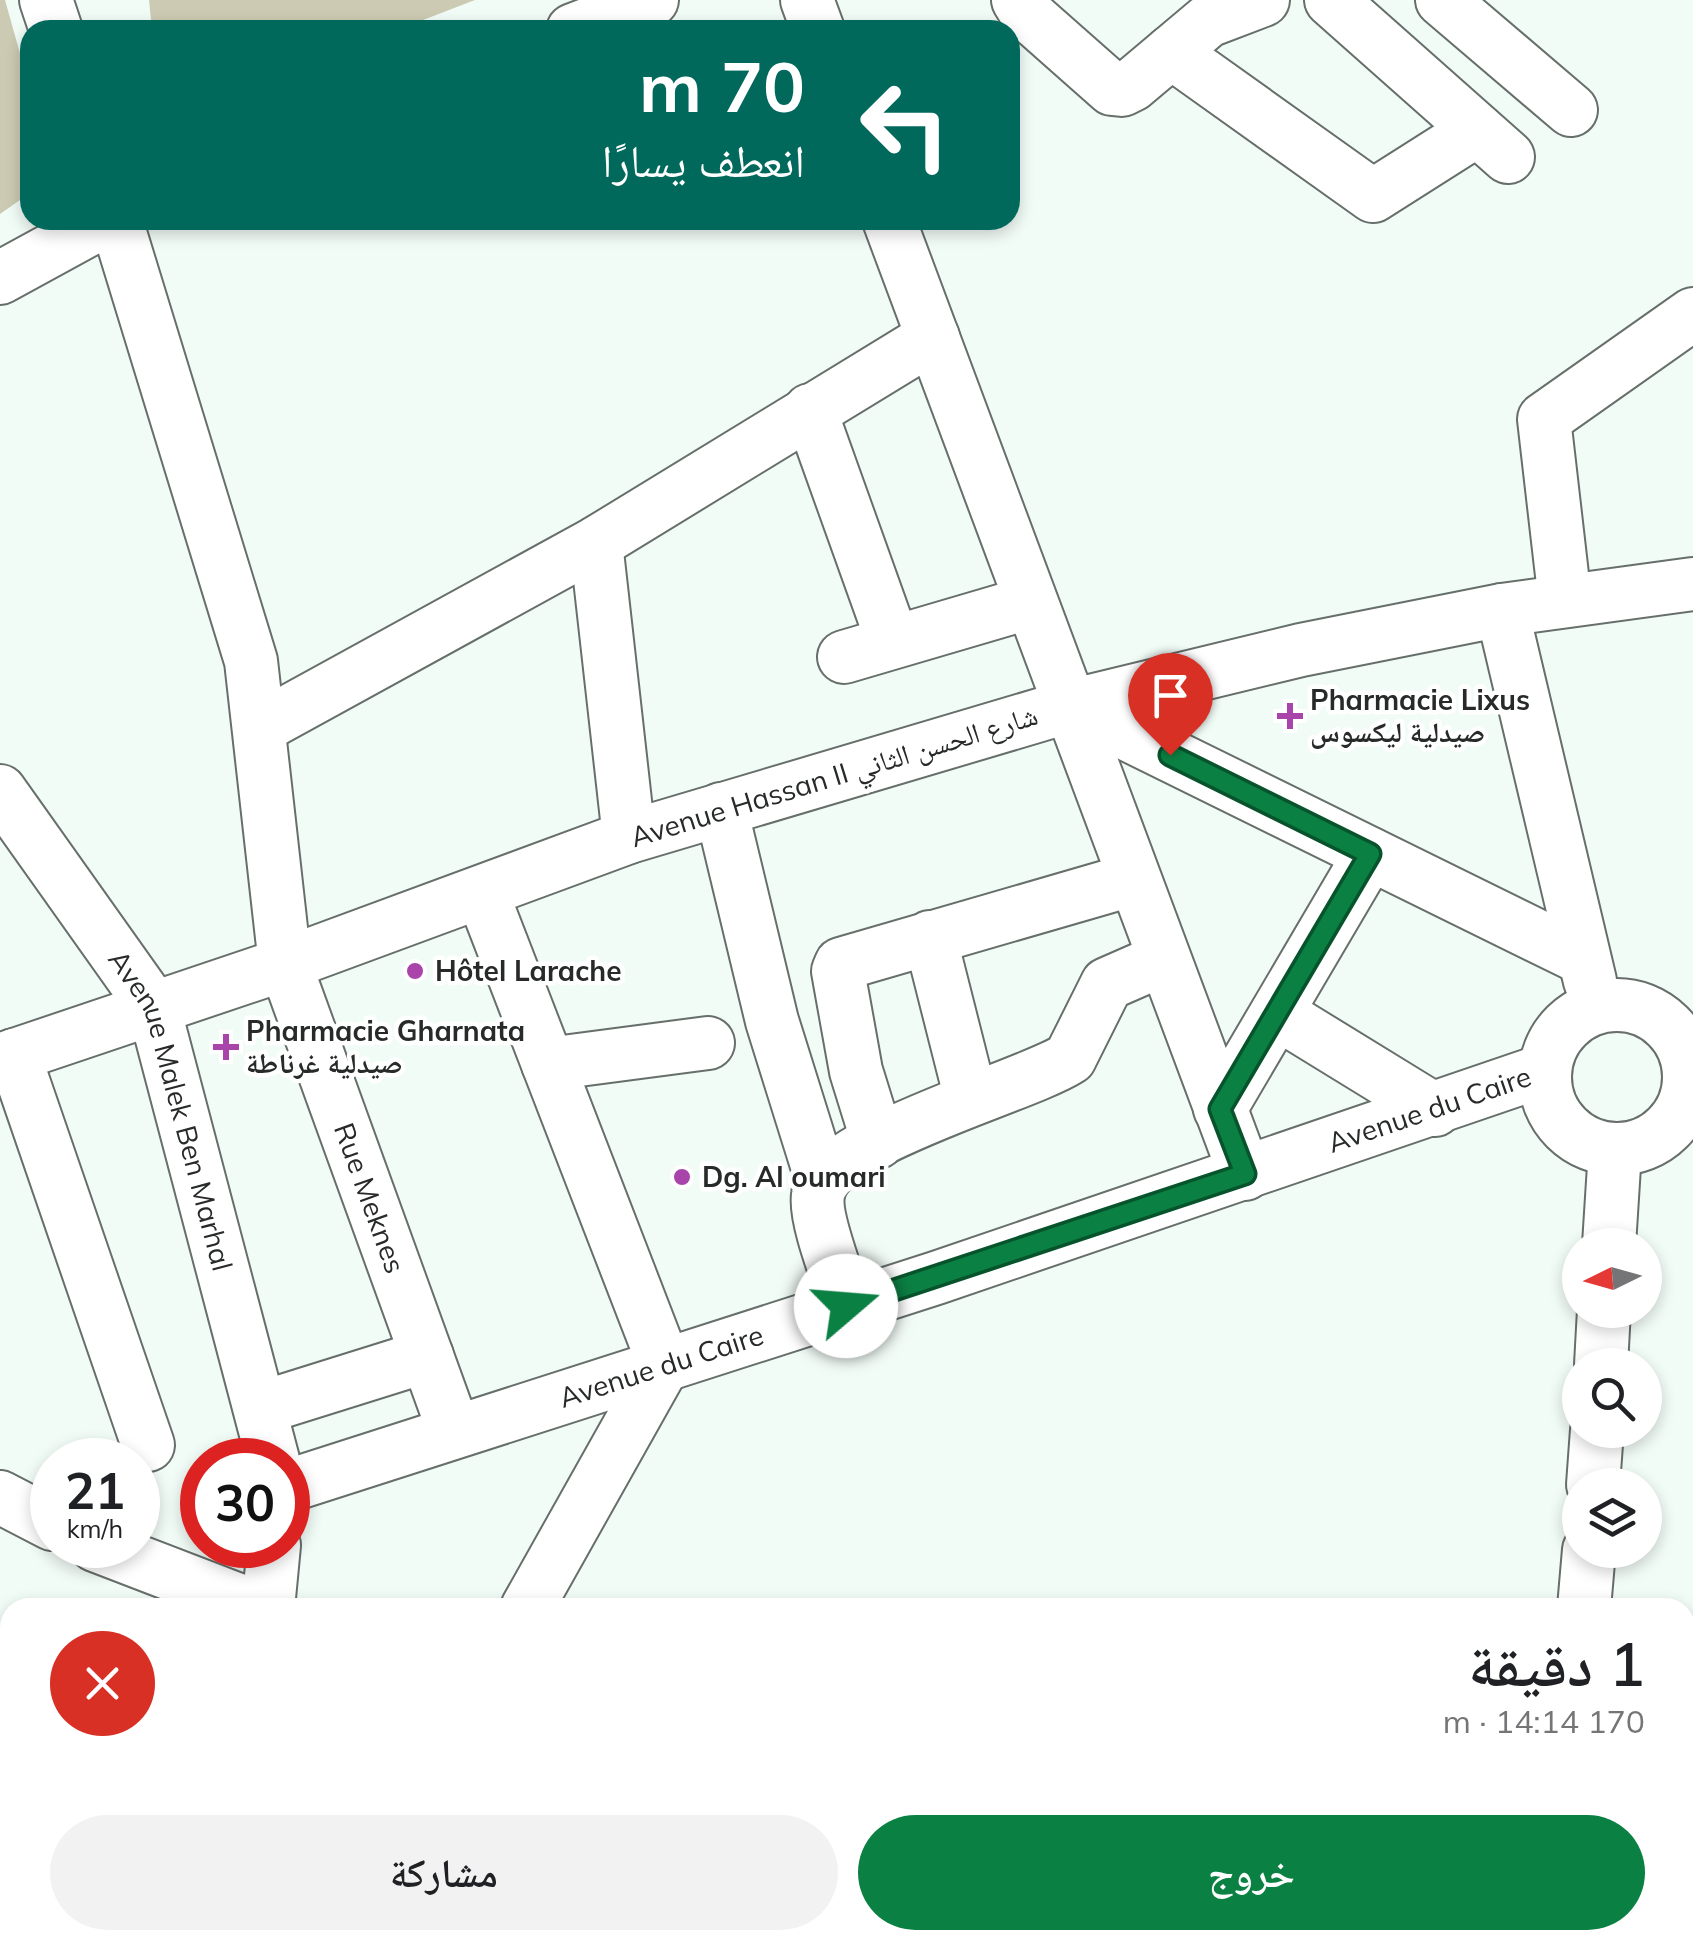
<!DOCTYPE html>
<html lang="ar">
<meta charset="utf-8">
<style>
:root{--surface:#fff;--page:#f2f2f2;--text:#202124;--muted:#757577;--accent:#0b8043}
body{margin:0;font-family:Mulish,"Noto Naskh Arabic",sans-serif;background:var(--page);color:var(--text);direction:rtl;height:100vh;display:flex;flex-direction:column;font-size:38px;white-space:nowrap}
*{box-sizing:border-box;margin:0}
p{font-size:32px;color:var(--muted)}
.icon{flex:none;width:55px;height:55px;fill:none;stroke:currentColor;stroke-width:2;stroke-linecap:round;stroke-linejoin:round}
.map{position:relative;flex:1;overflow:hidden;direction:ltr}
.side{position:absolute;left:0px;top:1598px;width:1695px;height:352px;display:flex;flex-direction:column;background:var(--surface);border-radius:30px 30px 0 0;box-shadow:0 5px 15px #0003;direction:rtl}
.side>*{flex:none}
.top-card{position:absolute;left:20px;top:20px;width:1000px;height:210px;border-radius:30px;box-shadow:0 5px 15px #0003;direction:rtl;background:#00695c;color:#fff;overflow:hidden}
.needle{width:65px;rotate:265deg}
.controls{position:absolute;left:1562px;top:1228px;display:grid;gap:20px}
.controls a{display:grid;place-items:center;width:100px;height:100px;border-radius:50%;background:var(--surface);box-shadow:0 5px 15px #0003;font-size:50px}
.speed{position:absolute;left:30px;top:1438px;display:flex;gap:20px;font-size:50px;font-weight:700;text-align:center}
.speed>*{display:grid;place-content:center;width:130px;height:130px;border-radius:50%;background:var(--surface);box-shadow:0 5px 15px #0003;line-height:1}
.speed small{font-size:25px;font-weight:400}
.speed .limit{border:15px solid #d22;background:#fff;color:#111}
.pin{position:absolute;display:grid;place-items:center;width:85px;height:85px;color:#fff;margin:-102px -42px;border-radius:50% 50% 50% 0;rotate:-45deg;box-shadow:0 0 10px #0007}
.pin .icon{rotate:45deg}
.me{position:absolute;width:110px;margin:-55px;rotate:72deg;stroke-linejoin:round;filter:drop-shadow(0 0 8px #0008)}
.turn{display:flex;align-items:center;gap:35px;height:210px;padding:0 50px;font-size:45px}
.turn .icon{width:130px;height:130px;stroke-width:2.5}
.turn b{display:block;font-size:70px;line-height:85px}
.round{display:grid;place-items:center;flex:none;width:105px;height:105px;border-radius:52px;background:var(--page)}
.headline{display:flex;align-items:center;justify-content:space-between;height:170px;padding:0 50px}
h1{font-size:60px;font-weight:600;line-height:75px}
.button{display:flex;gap:20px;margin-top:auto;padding:20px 50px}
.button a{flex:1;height:115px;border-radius:60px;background:var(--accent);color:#fff;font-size:40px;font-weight:600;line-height:115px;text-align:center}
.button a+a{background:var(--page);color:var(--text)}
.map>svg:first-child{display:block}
</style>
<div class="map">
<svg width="1693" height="1949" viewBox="0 0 1693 1949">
<rect width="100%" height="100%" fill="#f2fcf7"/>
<path fill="#cccab2" d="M0,0H5L30,89V193L0,214Z
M149,0H475L397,30H152Z"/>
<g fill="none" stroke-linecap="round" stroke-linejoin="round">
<defs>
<g id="minor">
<path d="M46,0L56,30"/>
<path d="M807,0L818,30"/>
<path d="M1018,0L1026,13L1112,89L1122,90L1132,85L1208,21L1263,0"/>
<path d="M1331,0L1508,157"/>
<path d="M1442,0L1571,110"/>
<path d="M573,30L652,0"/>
<path d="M1171,52L1373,196L1477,130"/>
<path id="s1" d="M116,220L251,661L285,964L454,1431"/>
<path d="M889,220L1245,1174"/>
<path d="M0,278L106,220"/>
<path d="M810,410L893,642"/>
<path d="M596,543L629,837"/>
<path d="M1565,601L1544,419L1693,314"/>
<path d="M1502,610L1590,981"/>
<path d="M844,657L1031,602"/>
<path d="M1070,706L1584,959"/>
<path d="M259,728L596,543L933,337"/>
<path id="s2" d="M0,791L154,1008L273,1460"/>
<path d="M721,809L772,1021L822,1181"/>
<path d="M482,893L664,1364L527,1608"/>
<path d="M930,937L971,1099"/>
<circle cx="1617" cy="1077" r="72"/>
<path d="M1277,1013L1435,1110"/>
<path d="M14,1055L148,1445"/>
<path d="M0,1060L285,964L629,837L1070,706L1301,650L1502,610L1693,584"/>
<path d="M548,1064L708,1043"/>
<path d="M1220,1109L1370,854"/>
<path d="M878,1142L856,1071L838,971L841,964L1134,879"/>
<path d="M1609,1245L1615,1150"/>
<path d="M847,1306C839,1280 814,1219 818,1195C825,1139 1024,1088 1070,1058L1107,984L1164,959"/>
<path d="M1601,1365L1604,1310"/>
<path d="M261,1408L427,1356"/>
<path d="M1593,1485L1597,1430"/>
<path id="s3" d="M288,1486L936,1278L1545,1070"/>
<path d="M0,1497L52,1524"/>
<path d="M95,1545L259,1608"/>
<path d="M268,1608L274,1545"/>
<path d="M1584,1608L1589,1550"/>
<path d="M0,1680L10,1684"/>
<path d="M0,1890L10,1894"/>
<path d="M139,1940L162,1949"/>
<path d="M262,1940L266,1949"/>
<path d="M334,1949L339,1940"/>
<path d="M1553,1949L1554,1940"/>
</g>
</defs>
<use href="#minor" stroke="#676f6b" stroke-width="56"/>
<path stroke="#a9b1ad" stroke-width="6" stroke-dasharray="5 5" stroke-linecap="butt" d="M0,1800L10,1804"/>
<use href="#minor" stroke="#fff" stroke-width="52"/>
</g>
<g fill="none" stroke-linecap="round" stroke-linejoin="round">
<defs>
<path id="route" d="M846,1306L1245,1174L1220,1109L1370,854L1170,755"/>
</defs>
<use href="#route" stroke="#07532c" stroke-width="25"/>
<use href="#route" stroke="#0b8043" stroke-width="18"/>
</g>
<g fill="#a844aa" stroke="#fff" stroke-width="4">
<path d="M1285 701h10v10h10v10h-10v10h-10v-10h-10v-10h10z"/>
<circle cx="415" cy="971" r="10"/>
<path d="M221 1032h10v10h10v10h-10v10h-10v-10h-10v-10h10z"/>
<circle cx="682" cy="1177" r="10"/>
</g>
<g text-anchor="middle" stroke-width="9" stroke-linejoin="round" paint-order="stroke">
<g font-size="28" font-weight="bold" fill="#272a29" stroke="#fff" text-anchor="start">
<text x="1310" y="710">Pharmacie Lixus<tspan x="1310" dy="32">صيدلية ليكسوس</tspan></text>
<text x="435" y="981">Hôtel Larache</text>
<text x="246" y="1041">Pharmacie Gharnata<tspan x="246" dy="32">صيدلية غرناطة</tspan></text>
<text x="702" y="1187">Dg. Al oumari</text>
</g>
<g font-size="28" fill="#272a29" stroke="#fff">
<text transform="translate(834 776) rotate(-17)" y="10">Avenue Hassan II شارع الحسن الثاني</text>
<text dy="10" stroke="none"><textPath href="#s3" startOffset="1202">Avenue du Caire</textPath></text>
<text dy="10" stroke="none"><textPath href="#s2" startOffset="368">Avenue Malek Ben Marhal</textPath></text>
<text dy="10" stroke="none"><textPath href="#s1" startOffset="1015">Rue Meknes</textPath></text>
<text dy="10" stroke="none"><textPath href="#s3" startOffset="392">Avenue du Caire</textPath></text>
</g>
</g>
</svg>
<div class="controls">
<a><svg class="needle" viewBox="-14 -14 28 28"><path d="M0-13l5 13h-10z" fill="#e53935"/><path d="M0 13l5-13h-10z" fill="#757577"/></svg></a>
<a><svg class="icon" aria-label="search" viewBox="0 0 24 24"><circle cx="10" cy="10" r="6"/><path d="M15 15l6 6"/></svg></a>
<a><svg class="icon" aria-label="layers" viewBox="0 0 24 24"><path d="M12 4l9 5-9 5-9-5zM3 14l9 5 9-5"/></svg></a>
</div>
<div class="speed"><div>21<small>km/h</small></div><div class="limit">30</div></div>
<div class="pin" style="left:1170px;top:755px;background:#d93025"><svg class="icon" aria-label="arrive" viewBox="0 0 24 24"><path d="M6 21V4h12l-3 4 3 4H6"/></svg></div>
<svg class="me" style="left:846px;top:1306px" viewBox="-20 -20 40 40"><circle r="19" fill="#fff"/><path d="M0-13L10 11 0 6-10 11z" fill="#0b8043"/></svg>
<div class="top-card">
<div class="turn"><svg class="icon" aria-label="left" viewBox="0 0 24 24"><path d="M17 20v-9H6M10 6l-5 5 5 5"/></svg><div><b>70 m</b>انعطف يسارًا</div></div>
</div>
<section class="side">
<div class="headline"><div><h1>1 دقيقة</h1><p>170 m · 14:14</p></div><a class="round" style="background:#d93025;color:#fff"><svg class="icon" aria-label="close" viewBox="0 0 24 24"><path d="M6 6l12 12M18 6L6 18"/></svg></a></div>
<div class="button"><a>خروج</a><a>مشاركة</a></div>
</section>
</div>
